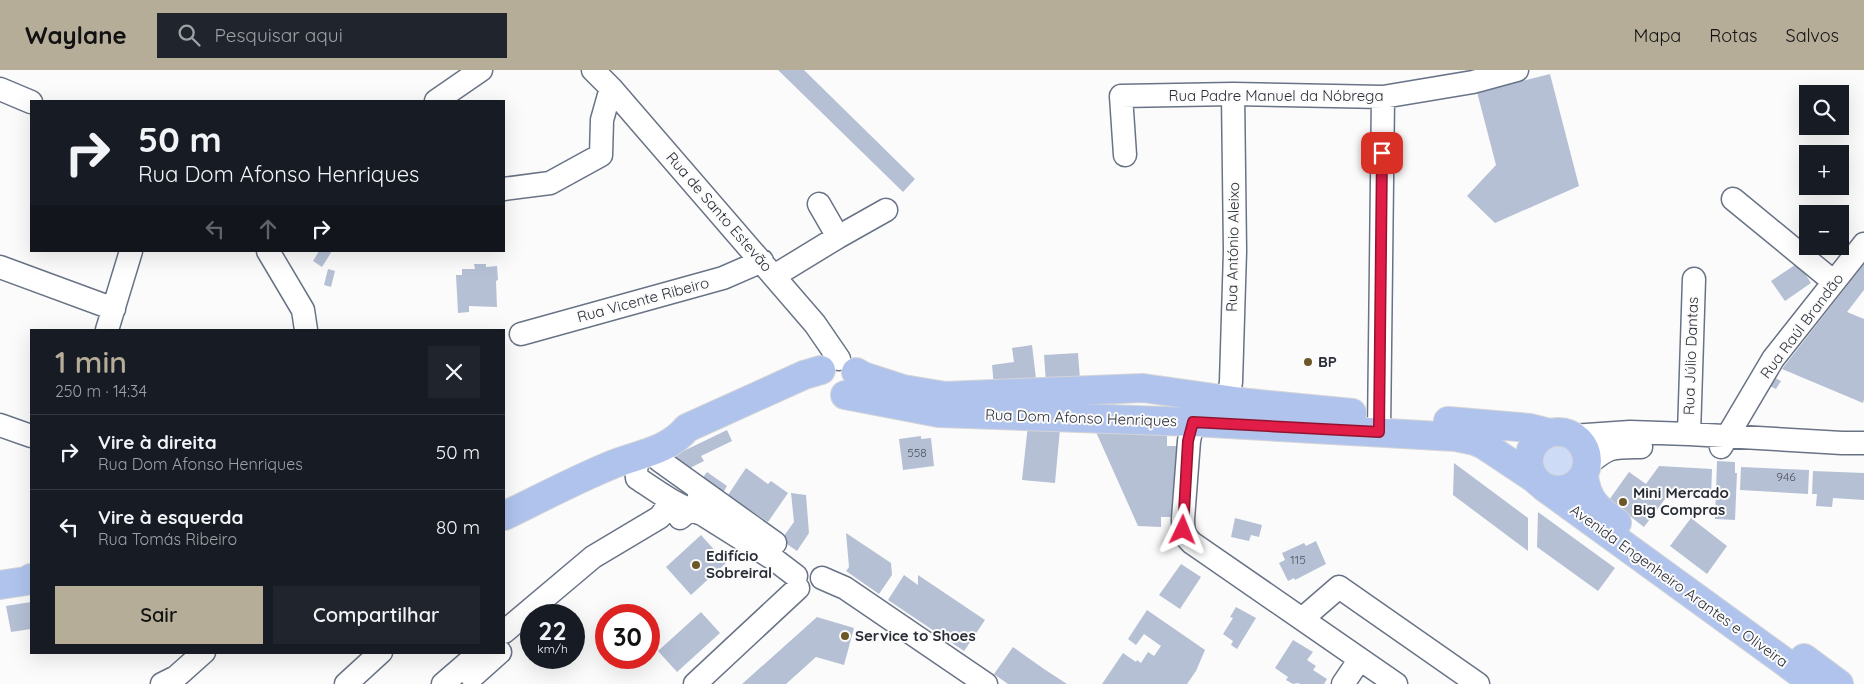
<!DOCTYPE html>
<html lang="pt">
<meta charset="utf-8">
<style>
:root{--surface:#171b24;--page:#20242c;--text:#f1f3f6;--muted:#9ea1a6;--line:#363941;--accent:#b6ad99}
body{margin:0;font-family:Quicksand,sans-serif;background:var(--page);color:var(--text);height:100vh;display:flex;flex-direction:column;font-size:19px;white-space:nowrap}
*{box-sizing:border-box;margin:0}
p{font-size:16px;color:var(--muted)}
.icon{flex:none;width:28px;height:28px;fill:none;stroke:currentColor;stroke-width:2;stroke-linecap:round;stroke-linejoin:round}
.map{position:relative;flex:1;overflow:hidden}
.panel{position:absolute;left:30px;top:259px;width:475px;height:325px;display:flex;flex-direction:column;background:var(--surface);border-radius:0px;box-shadow:0 5px 20px #0002}
.panel>*{flex:none}
.hud{position:absolute;left:30px;top:30px;width:475px;height:152px;border-radius:0px;box-shadow:0 5px 20px #0002;background:#171b24;color:var(--text);overflow:hidden}
.fabs{position:absolute;left:1799px;top:15px;display:grid;gap:10px}
.fabs a{display:grid;place-items:center;width:50px;height:50px;border-radius:0px;background:var(--surface);box-shadow:0 5px 20px #0002;font-size:25px}
.speed{position:absolute;left:520px;top:534px;display:flex;gap:10px;font-size:25px;font-weight:700;text-align:center}
.speed>*{display:grid;place-content:center;width:65px;height:65px;border-radius:50%;background:var(--surface);box-shadow:0 5px 20px #0002;line-height:1}
.speed small{font-size:12px;font-weight:400}
.speed .limit{border:8px solid #d22;background:#fff;color:#111}
.pin{position:absolute;display:grid;place-items:center;width:42px;height:42px;color:#fff;margin:-21px;border-radius:10px;box-shadow:0 2px 8px #0006}
.me{position:absolute;width:55px;margin:-28px;rotate:2deg;stroke-linejoin:round;filter:drop-shadow(0 0 4px #0008)}
.turn{display:flex;align-items:center;gap:18px;height:105px;padding:0 25px;font-size:22px}
.turn .icon{width:65px;height:65px;stroke-width:2.5}
.turn b{display:block;font-size:35px;line-height:42px}
.lanes{display:flex;align-items:center;height:48px;padding:0 25px;background:#0003;justify-content:center;gap:25px;direction:ltr}
.lanes .off{opacity:.35}
.round{display:grid;place-items:center;flex:none;width:52px;height:52px;border-radius:0px;background:var(--page)}
.summary{display:flex;align-items:center;justify-content:space-between;height:85px;padding:0 25px}
h1{font-size:30px;font-weight:600;line-height:38px;color:var(--accent)}
.primary-button{display:flex;gap:10px;margin-top:auto;padding:10px 25px}
.primary-button a{flex:1;height:58px;border-radius:0px;background:var(--accent);color:#111;font-size:20px;font-weight:600;line-height:58px;text-align:center}
.primary-button a+a{background:var(--page);color:var(--text)}
ul{padding:0;list-style:none}
li{display:flex;align-items:center;gap:15px;height:75px;padding:0 25px;border-top:1px solid var(--line)}
li div{flex:1}
li b{display:block;font-size:19px}
li em{font-style:normal}
header{display:flex;align-items:center;gap:30px;box-sizing:border-box;height:70px;padding:0 25px;background:var(--accent);color:#111}
header strong{font-size:24px}
nav{display:flex;gap:28px;margin-inline-start:auto;font-size:18px}
.search{width:350px;height:45px;background:var(--page);display:flex;align-items:center;gap:12px;box-sizing:border-box;padding:0 18px;border-radius:0px;color:var(--muted);font-size:19px}
.map>svg:first-child{display:block}
</style>
<header>
<strong>Waylane</strong>
<div class="search"><svg class="icon" aria-label="search" viewBox="0 0 24 24"><circle cx="10" cy="10" r="6"/><path d="M15 15l6 6"/></svg>Pesquisar aqui</div>
<nav><a>Mapa</a><a>Rotas</a><a>Salvos</a></nav>
</header>
<div class="map">
<svg width="1864" height="614" viewBox="0 0 1864 614">
<rect width="100%" height="100%" fill="#fbfbfb"/>
<path fill="#cddbf7" d="M1557,370C1567,370 1581,377 1580,389C1580,395 1575,403 1572,408L1565,412L1557,413C1551,408 1541,402 1538,396C1531,383 1547,373 1557,370Z"/>
<path fill="#b5c0d5" d="M778,0H804L915,109L903,122Z
M1550,4L1579,116L1495,153L1467,126L1496,95L1477,22Z
M319,181H332L322,197L313,191Z
M1798,193L1811,213L1785,231L1771,211Z
M474,194H486V197L497,196L498,210L496,211L497,237L469,236V242L458,243L456,205H462V199H475Z
M1864,194V220L1847,242L1864,249V329L1863,333L1782,299Z
M328,199L335,201L331,217L324,215Z
M1032,275L1036,309L994,317L992,295L1014,292L1012,278Z
M1078,283L1080,309L1046,312L1044,285Z
M1773,307L1781,311L1776,319L1768,315Z
M1028,355L1060,359L1055,413L1022,410Z
M727,360L732,371L701,386L704,391L682,402L671,387Z
M1096,362L1167,365V376H1178L1175,447H1161V457L1138,456Z
M921,366V369L931,368L934,396L903,400L899,369Z
M1717,391L1735,392V403H1737L1735,450L1715,449Z
M1454,393L1528,448V481L1453,425Z
M1659,396L1712,399L1711,427L1668,425L1644,457L1609,430L1629,402L1646,414Z
M1741,397L1809,400L1808,424L1740,420Z
M746,398L768,414L771,411L788,423L768,452L728,425Z
M1813,401L1864,403V430L1833,428L1832,437L1816,436L1817,424H1812Z
M707,402L727,416L720,428L699,413Z
M791,423L806,425L809,463L797,481L781,470L794,452Z
M1538,442L1615,498L1598,521L1537,477Z
M1235,448L1262,455L1259,467L1251,465L1249,471L1231,467Z
M1691,448L1727,476L1707,504L1670,476Z
M846,463L891,493L892,505L879,524L846,501L849,497Z
M701,465L726,493L691,525L666,497Z
M1316,471L1326,494L1295,510L1294,508L1288,511L1279,493L1285,490L1282,483L1304,473L1306,476Z
M1181,494L1201,507L1180,539L1159,525Z
M904,505L918,515V505L985,550L964,581L888,530Z
M31,532V559L11,562L6,536Z
M1236,537L1256,548L1237,579L1231,575L1233,571L1223,564L1233,548L1230,547Z
M1147,540L1205,580L1196,601L1187,614H1102L1123,583L1136,592L1137,590L1141,593L1148,582L1154,586L1161,576L1144,564L1136,575L1128,569Z
M701,542L720,563L677,602L658,581Z
M817,547L854,558L844,595L816,587L786,614H742Z
M1293,570L1313,582L1307,590L1316,596L1313,600L1327,609L1324,614H1300L1298,613L1293,614L1286,610L1288,607L1275,598Z
M1013,577L1044,599L1067,614H1008L994,604Z"/>
<g fill="none" stroke-linecap="round" stroke-linejoin="round">
<defs>
<path id="minor" d="M593,0L611,18L815,254L839,289
M0,19L31,32
M436,31L481,0
M1125,85L1121,26L1233,24L1383,27L1473,12L1517,0
M504,119L550,113L601,85L602,50L611,18
M1733,129L1834,212
M819,134L838,167
M268,181L303,240L306,260
M0,197L114,239
M774,206L838,167L886,140
M107,260L131,181
M521,264L723,208L762,191
M1228,330L1231,312L1235,181L1233,24
M1193,352L1189,371L1183,449C1183,460 1184,466 1192,473L1302,549L1339,517L1478,614
M0,355L31,366
M1379,362L1383,27
M1689,364L1694,209
M1572,366L1630,362L1689,364L1842,373H1864
M1721,377L1773,289L1864,174
M653,381L659,390L775,473
M640,387L636,398L637,408C658,422 678,437 702,444L775,490L796,506
M1587,395C1609,376 1612,377 1641,377
M680,448L698,433L700,420
M822,508L845,518L986,614
M1302,549L1396,614
M504,562L593,487L660,447L671,431
M472,607L500,582
M162,614L176,607L204,582
M346,614L381,582
M443,614L480,582
M695,614L798,518
M1343,614L1360,589"/>
<path id="major" d="M856,302L863,306L903,319L945,326L1143,318L1249,333L1352,343
M845,325L939,343L1193,352L1456,367L1475,371L1484,375L1535,409
M1448,351L1530,358L1550,363
M1529 391a29 29 0 1 1 58 0a29 29 0 1 1-58 0Z
M1584,406C1587,431 1598,439 1617,453
M1544,417L1815,614
M504,446C539,429 573,411 609,396C636,384 666,383 687,358L804,305L821,300
M0,515L26,511L31,508
M1804,588L1839,614"/>
</defs>
<use href="#minor" stroke="#697386" stroke-width="25"/>
<use href="#major" stroke="#d4d5d7" stroke-width="30"/>
<use href="#minor" stroke="#fff" stroke-width="22"/>
<use href="#major" stroke="#afc3ec" stroke-width="28"/>
</g>
<g fill="none" stroke-linecap="round" stroke-linejoin="round">
<defs>
<path id="route" d="M1183,460L1188,371L1193,352L1379,362L1382,83"/>
</defs>
<use href="#route" stroke="#92132f" stroke-width="12"/>
<use href="#route" stroke="#e11d48" stroke-width="9"/>
</g>
<g fill="#6e5727" stroke="#fbfbfb" stroke-width="2">
<circle cx="1308" cy="292" r="5"/>
<circle cx="1623" cy="432" r="5"/>
<circle cx="696" cy="495" r="5"/>
<circle cx="845" cy="566" r="5"/>
</g>
<g text-anchor="middle" stroke-width="4" stroke-linejoin="round" paint-order="stroke">
<g font-size="12" fill="#4c525e">
<text x="917" y="387">558</text>
<text x="1786" y="411">946</text>
<text x="1298" y="494">115</text>
</g>
<g font-size="15" fill="#292d36" stroke="#fbfbfb">
<text x="1276" y="31">Rua Padre Manuel da Nóbrega</text>
<text transform="translate(719 142) rotate(49)" y="5">Rua de Santo Estevão</text>
<text transform="translate(1233 177) rotate(-89)" y="5">Rua António Aleixo</text>
<text transform="translate(643 230) rotate(-15)" y="5">Rua Vicente Ribeiro</text>
<text transform="translate(1802 256) rotate(-53)" y="5">Rua Raúl Brandão</text>
<text transform="translate(1691 286) rotate(-88)" y="5">Rua Júlio Dantas</text>
<text transform="translate(1081 348) rotate(2)" y="5">Rua Dom Afonso Henriques</text>
<text transform="translate(1679 516) rotate(36)" y="5">Avenida Engenheiro Arantes e Oliveira</text>
</g>
<g font-size="15" font-weight="bold" fill="#292d36" stroke="#fbfbfb" text-anchor="start">
<text x="1318" y="297">BP</text>
<text x="1633" y="428">Mini Mercado<tspan x="1633" dy="17">Big Compras</tspan></text>
<text x="706" y="491">Edifício<tspan x="706" dy="17">Sobreiral</tspan></text>
<text x="855" y="571">Service to Shoes</text>
</g>
</g>
</svg>
<div class="fabs">
<a><svg class="icon" aria-label="search" viewBox="0 0 24 24"><circle cx="10" cy="10" r="6"/><path d="M15 15l6 6"/></svg></a>
<a>+</a>
<a>−</a>
</div>
<div class="speed"><div>22<small>km/h</small></div><div class="limit">30</div></div>
<div class="pin" style="left:1382px;top:83px;background:#d93025"><svg class="icon" aria-label="arrive" viewBox="0 0 24 24"><path d="M6 21V4h12l-3 4 3 4H6"/></svg></div>
<svg class="me" style="left:1183px;top:460px" viewBox="-20 -20 40 40"><path d="M0-17L14 15 0 8-14 15z" fill="#e11d48" stroke="#fff" stroke-width="4"/></svg>
<div class="hud">
<div class="turn"><svg class="icon" aria-label="right" viewBox="0 0 24 24"><path d="M7 20v-9h11M14 6l5 5-5 5"/></svg><div><b>50 m</b>Rua Dom Afonso Henriques</div></div>
<div class="lanes"><svg class="icon off" aria-label="left" viewBox="0 0 24 24"><path d="M17 20v-9H6M10 6l-5 5 5 5"/></svg><svg class="icon off" aria-label="ahead" viewBox="0 0 24 24"><path d="M12 20V5M6 11l6-6 6 6"/></svg><svg class="icon" aria-label="right" viewBox="0 0 24 24"><path d="M7 20v-9h11M14 6l5 5-5 5"/></svg></div>
</div>
<section class="panel">
<div class="summary"><div><h1>1 min</h1><p>250 m · 14:34</p></div><a class="round"><svg class="icon" aria-label="close" viewBox="0 0 24 24"><path d="M6 6l12 12M18 6L6 18"/></svg></a></div>
<ul>
<li><svg class="icon" aria-label="right" viewBox="0 0 24 24"><path d="M7 20v-9h11M14 6l5 5-5 5"/></svg><div><b>Vire à direita</b><p>Rua Dom Afonso Henriques</p></div><em>50 m</em></li>
<li><svg class="icon" aria-label="left" viewBox="0 0 24 24"><path d="M17 20v-9H6M10 6l-5 5 5 5"/></svg><div><b>Vire à esquerda</b><p>Rua Tomás Ribeiro</p></div><em>80 m</em></li>
</ul>
<div class="primary-button"><a>Sair</a><a>Compartilhar</a></div>
</section>
</div>
